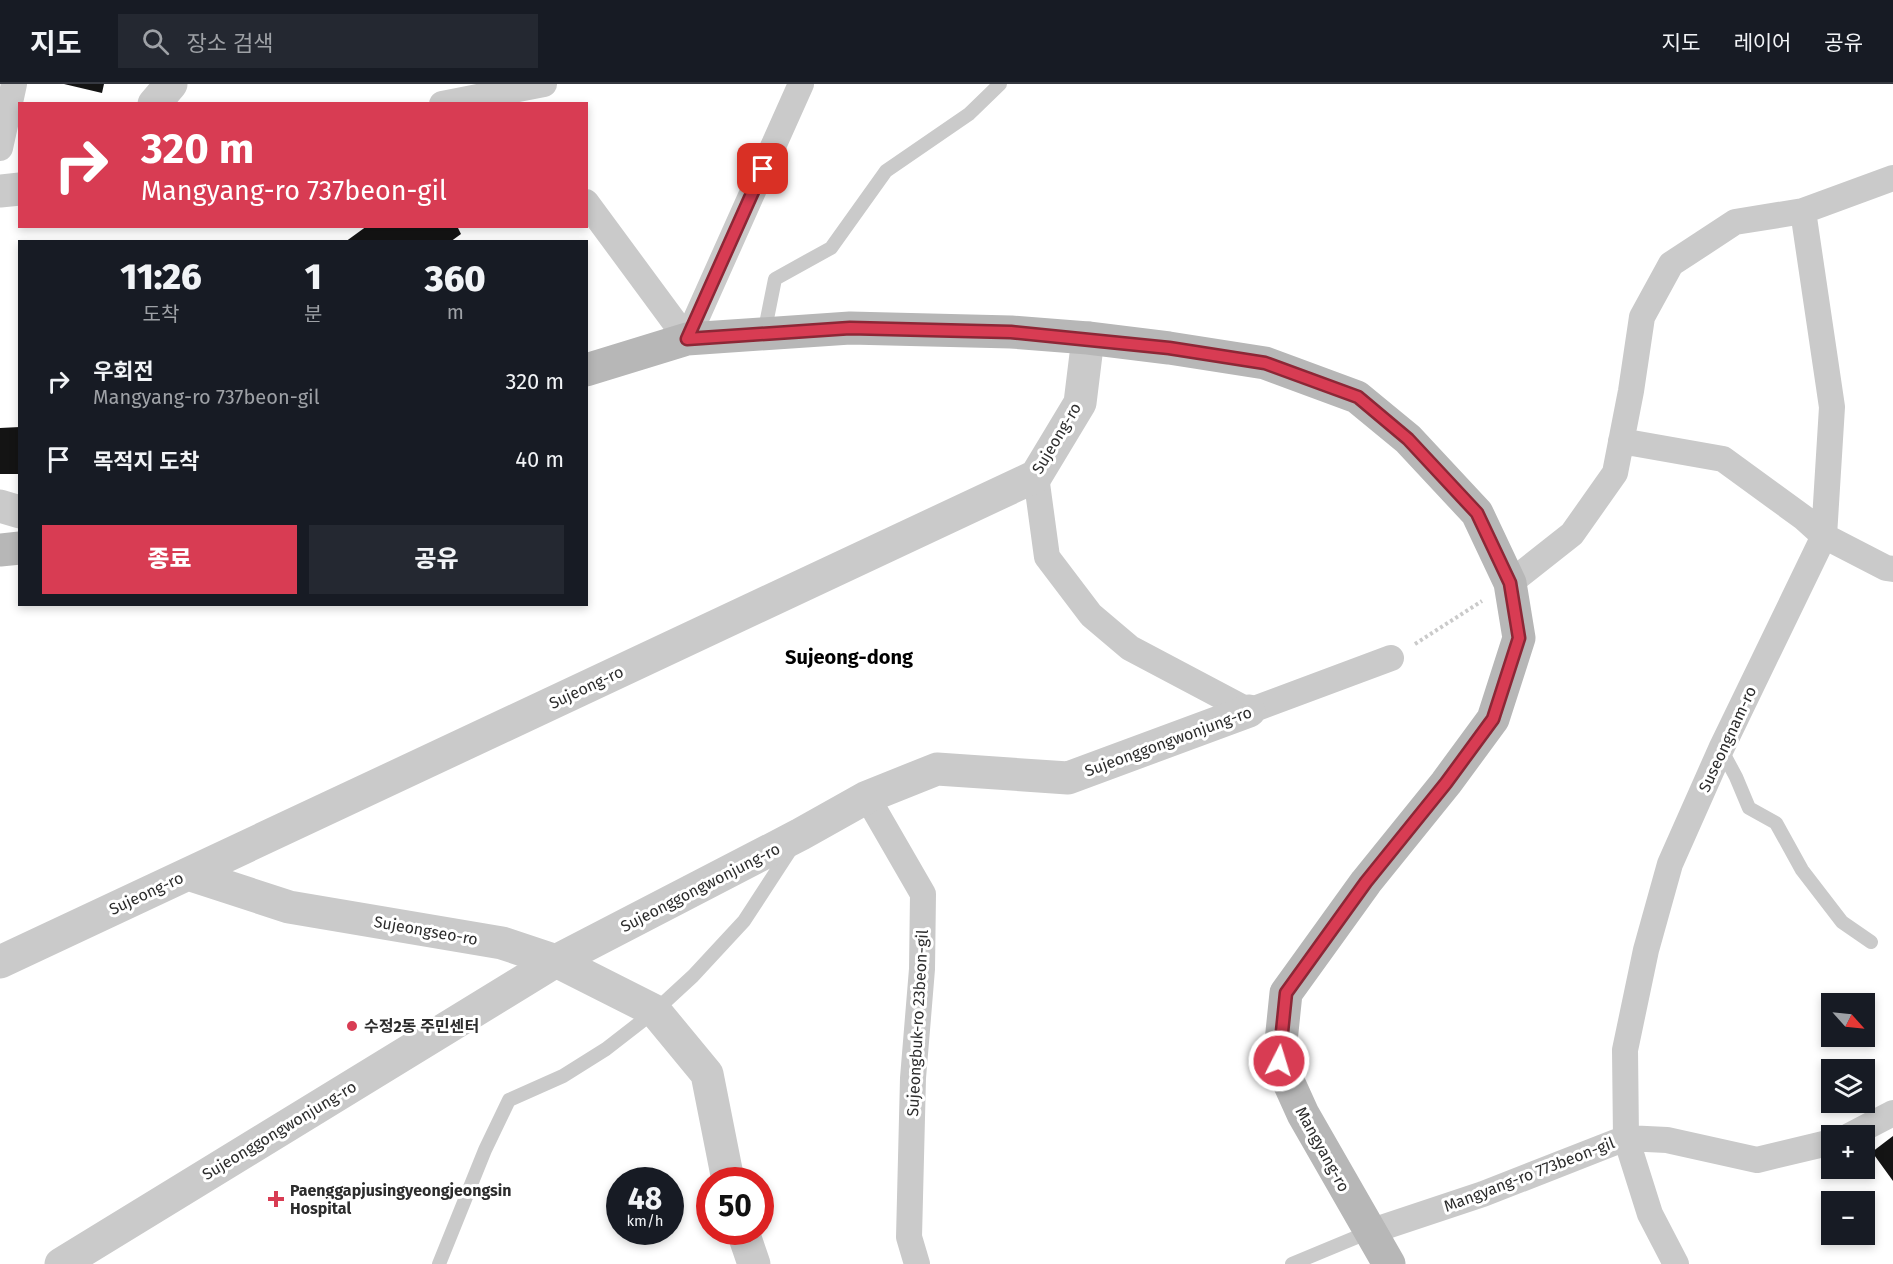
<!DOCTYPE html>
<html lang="ko">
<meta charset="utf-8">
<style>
:root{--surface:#171b24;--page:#242831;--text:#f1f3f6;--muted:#9ea1a6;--line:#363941;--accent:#d83c53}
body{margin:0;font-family:"Fira Sans","Noto Sans KR",sans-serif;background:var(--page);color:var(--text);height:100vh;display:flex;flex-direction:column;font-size:22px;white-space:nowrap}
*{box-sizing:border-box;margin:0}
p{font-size:20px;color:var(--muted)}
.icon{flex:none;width:33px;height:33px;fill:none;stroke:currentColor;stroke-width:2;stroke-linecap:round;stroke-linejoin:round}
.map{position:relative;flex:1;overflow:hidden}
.details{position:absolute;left:18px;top:156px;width:570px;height:366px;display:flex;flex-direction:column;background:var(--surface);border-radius:0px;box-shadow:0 3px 9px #0003}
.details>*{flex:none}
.banner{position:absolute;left:18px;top:18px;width:570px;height:126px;border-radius:0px;box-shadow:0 3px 9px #0003;background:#d83c53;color:#fff;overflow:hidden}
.needle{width:39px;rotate:117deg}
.buttons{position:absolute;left:1821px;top:909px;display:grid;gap:12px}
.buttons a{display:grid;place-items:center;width:54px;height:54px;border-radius:0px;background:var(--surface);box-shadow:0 3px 9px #0003;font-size:30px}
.speed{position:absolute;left:606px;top:1083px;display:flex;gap:12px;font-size:30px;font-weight:700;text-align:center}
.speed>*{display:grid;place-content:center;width:78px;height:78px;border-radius:50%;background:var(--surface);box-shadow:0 3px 9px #0003;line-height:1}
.speed small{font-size:15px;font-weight:400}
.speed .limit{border:9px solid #d22;background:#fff;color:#111}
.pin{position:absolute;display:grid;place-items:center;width:51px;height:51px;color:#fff;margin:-26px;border-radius:12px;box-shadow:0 3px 9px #0006}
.me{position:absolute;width:66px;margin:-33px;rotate:5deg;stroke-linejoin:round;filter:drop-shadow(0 0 4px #0008)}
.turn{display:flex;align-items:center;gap:21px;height:126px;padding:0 24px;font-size:27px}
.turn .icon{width:78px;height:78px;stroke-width:2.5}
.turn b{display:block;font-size:42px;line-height:51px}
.eta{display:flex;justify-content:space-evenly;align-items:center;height:102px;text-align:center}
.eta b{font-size:36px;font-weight:800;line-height:42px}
.primary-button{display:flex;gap:12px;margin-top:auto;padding:12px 24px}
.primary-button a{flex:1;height:69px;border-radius:0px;background:var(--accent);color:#fff;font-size:24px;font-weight:800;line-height:69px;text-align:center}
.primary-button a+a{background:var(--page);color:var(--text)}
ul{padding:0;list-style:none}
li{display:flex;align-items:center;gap:18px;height:78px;padding:0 24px}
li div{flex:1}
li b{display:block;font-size:22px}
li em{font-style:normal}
header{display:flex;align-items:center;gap:36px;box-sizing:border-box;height:84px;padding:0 30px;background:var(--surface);border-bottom:2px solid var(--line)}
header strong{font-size:28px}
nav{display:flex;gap:33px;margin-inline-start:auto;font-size:21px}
.search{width:420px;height:54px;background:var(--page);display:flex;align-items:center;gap:15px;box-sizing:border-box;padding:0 21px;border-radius:0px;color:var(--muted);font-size:22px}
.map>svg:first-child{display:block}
</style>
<header>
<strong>지도</strong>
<div class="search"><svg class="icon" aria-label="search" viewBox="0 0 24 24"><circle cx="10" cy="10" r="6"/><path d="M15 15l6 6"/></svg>장소 검색</div>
<nav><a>지도</a><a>레이어</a><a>공유</a></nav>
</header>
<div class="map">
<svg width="1893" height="1180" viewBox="0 0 1893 1180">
<rect width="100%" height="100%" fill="#fff"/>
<path fill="#141414" d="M64,0H104L102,9Z
M367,142H457L461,150L450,158H345Z
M20,343V390H0V344Z
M1893,1052V1097L1872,1068Z"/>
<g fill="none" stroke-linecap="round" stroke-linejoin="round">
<path stroke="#cacaca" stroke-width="4" stroke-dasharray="3 3" stroke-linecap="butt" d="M1415,560L1482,517"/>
<path stroke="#cacaca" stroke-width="14" d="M764,250L775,195L831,164L886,87L969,30L1000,0
M1721,665L1736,693L1749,724L1776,739L1802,786L1842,838L1871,858
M439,1180L485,1066L509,1016L563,992L606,965L655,927L693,892L744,837L791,765
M1292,1180L1369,1148"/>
<path stroke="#cacaca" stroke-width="26" d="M442,20L544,0
M0,64L14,0
M586,118L687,255L801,0
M1621,357L1723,375L1804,434L1824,452L1886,484L1893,485
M1036,392L1047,473L1091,531L1130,564L1249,627L1391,574
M1510,499L1572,450L1615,389L1631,307L1642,233L1671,180L1735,138L1803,127L1893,94
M867,713L923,810L922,885L913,994L909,1153L917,1180
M1849,1052L1893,1029
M1369,1148L1483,1110L1626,1054L1667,1056L1757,1076L1832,1058
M1676,1180L1650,1130L1626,1054L1625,966L1646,866L1670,780L1721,665L1824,452L1832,323L1803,127"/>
<path stroke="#cacaca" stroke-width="33" d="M154,20L171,0
M0,107L20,105
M0,422L20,428
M188,790L289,823L502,859L556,877L655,927L707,990L728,1096
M0,878L1036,392L1080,319L1088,254
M743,1148L754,1180
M61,1180L556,877L801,750L867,713L937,685L1068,694L1249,627"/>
<path stroke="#b7b7b7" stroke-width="33" d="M586,286L687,255L850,244L1011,248L1088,254L1169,264L1265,279L1357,313L1408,355L1477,429L1510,499L1519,554L1493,635L1446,699L1366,798L1286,909L1279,977L1303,1030L1389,1180
M0,466L20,464"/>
</g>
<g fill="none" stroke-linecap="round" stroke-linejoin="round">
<defs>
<path id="route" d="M763,85L687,255L850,244L1011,248L1169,264L1265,279L1358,313L1408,355L1477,429L1510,499L1519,554L1493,635L1446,699L1366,798L1286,909L1279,977"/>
</defs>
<use href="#route" stroke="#8c2736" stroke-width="15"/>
<use href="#route" stroke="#d83c53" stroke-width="10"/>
</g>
<g fill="#d83c53" stroke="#fff" stroke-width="2">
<circle cx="352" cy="942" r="6"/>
<path d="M273 1106h6v6h6v6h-6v6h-6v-6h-6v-6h6z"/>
</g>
<g text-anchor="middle" stroke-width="6" stroke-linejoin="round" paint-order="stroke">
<g font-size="16" fill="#2d2d2d" stroke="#fff">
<text transform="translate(1056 354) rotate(-59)" y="6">Sujeong-ro</text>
<text transform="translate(586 603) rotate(-25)" y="6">Sujeong-ro</text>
<text transform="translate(1727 655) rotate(-65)" y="6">Suseongnam-ro</text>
<text transform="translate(1168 657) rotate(-20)" y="6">Sujeonggongwonjung-ro</text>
<text transform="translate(700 803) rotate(-27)" y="6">Sujeonggongwonjung-ro</text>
<text transform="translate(146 809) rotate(-25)" y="6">Sujeong-ro</text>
<text transform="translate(426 846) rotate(10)" y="6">Sujeongseo-ro</text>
<text transform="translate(917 939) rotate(-87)" y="6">Sujeongbuk-ro 23beon-gil</text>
<text transform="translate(279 1046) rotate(-31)" y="6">Sujeonggongwonjung-ro</text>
<text transform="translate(1323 1065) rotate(61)" y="6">Mangyang-ro</text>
<text transform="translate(1529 1090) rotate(-21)" y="6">Mangyang-ro 773beon-gil</text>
</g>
<g font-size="16" font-weight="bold" fill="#2d2d2d" stroke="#fff" text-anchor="start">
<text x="364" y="948">수정2동 주민센터</text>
<text x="290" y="1112">Paenggapjusingyeongjeongsin<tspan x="290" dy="18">Hospital</tspan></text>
</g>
<g font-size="20" font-weight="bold" fill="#000" stroke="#fff">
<text x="849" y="580">Sujeong-dong</text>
</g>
</g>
</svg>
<div class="buttons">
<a><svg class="needle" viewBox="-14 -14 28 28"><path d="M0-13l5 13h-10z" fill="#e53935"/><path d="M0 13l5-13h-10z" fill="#9ea1a6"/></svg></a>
<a><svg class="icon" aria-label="layers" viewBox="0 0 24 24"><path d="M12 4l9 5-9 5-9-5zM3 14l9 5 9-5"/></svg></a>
<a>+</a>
<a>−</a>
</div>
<div class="speed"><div>48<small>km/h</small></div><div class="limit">50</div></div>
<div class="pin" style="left:763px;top:85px;background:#d93025"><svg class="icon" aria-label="arrive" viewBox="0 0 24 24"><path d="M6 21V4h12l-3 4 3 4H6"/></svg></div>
<svg class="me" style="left:1279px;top:977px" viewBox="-20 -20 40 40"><circle r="17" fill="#d83c53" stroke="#fff" stroke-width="3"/><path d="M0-11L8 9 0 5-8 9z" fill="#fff"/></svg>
<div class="banner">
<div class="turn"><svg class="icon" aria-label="right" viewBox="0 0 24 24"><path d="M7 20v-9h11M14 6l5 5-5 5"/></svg><div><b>320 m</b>Mangyang-ro 737beon-gil</div></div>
</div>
<section class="details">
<div class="eta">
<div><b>11:26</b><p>도착</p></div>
<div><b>1</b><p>분</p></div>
<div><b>360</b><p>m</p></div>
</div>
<ul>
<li><svg class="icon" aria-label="right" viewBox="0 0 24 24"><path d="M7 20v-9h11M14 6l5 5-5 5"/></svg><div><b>우회전</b><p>Mangyang-ro 737beon-gil</p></div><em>320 m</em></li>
<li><svg class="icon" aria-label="arrive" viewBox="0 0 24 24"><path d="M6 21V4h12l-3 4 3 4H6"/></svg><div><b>목적지 도착</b></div><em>40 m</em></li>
</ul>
<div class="primary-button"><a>종료</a><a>공유</a></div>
</section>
</div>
